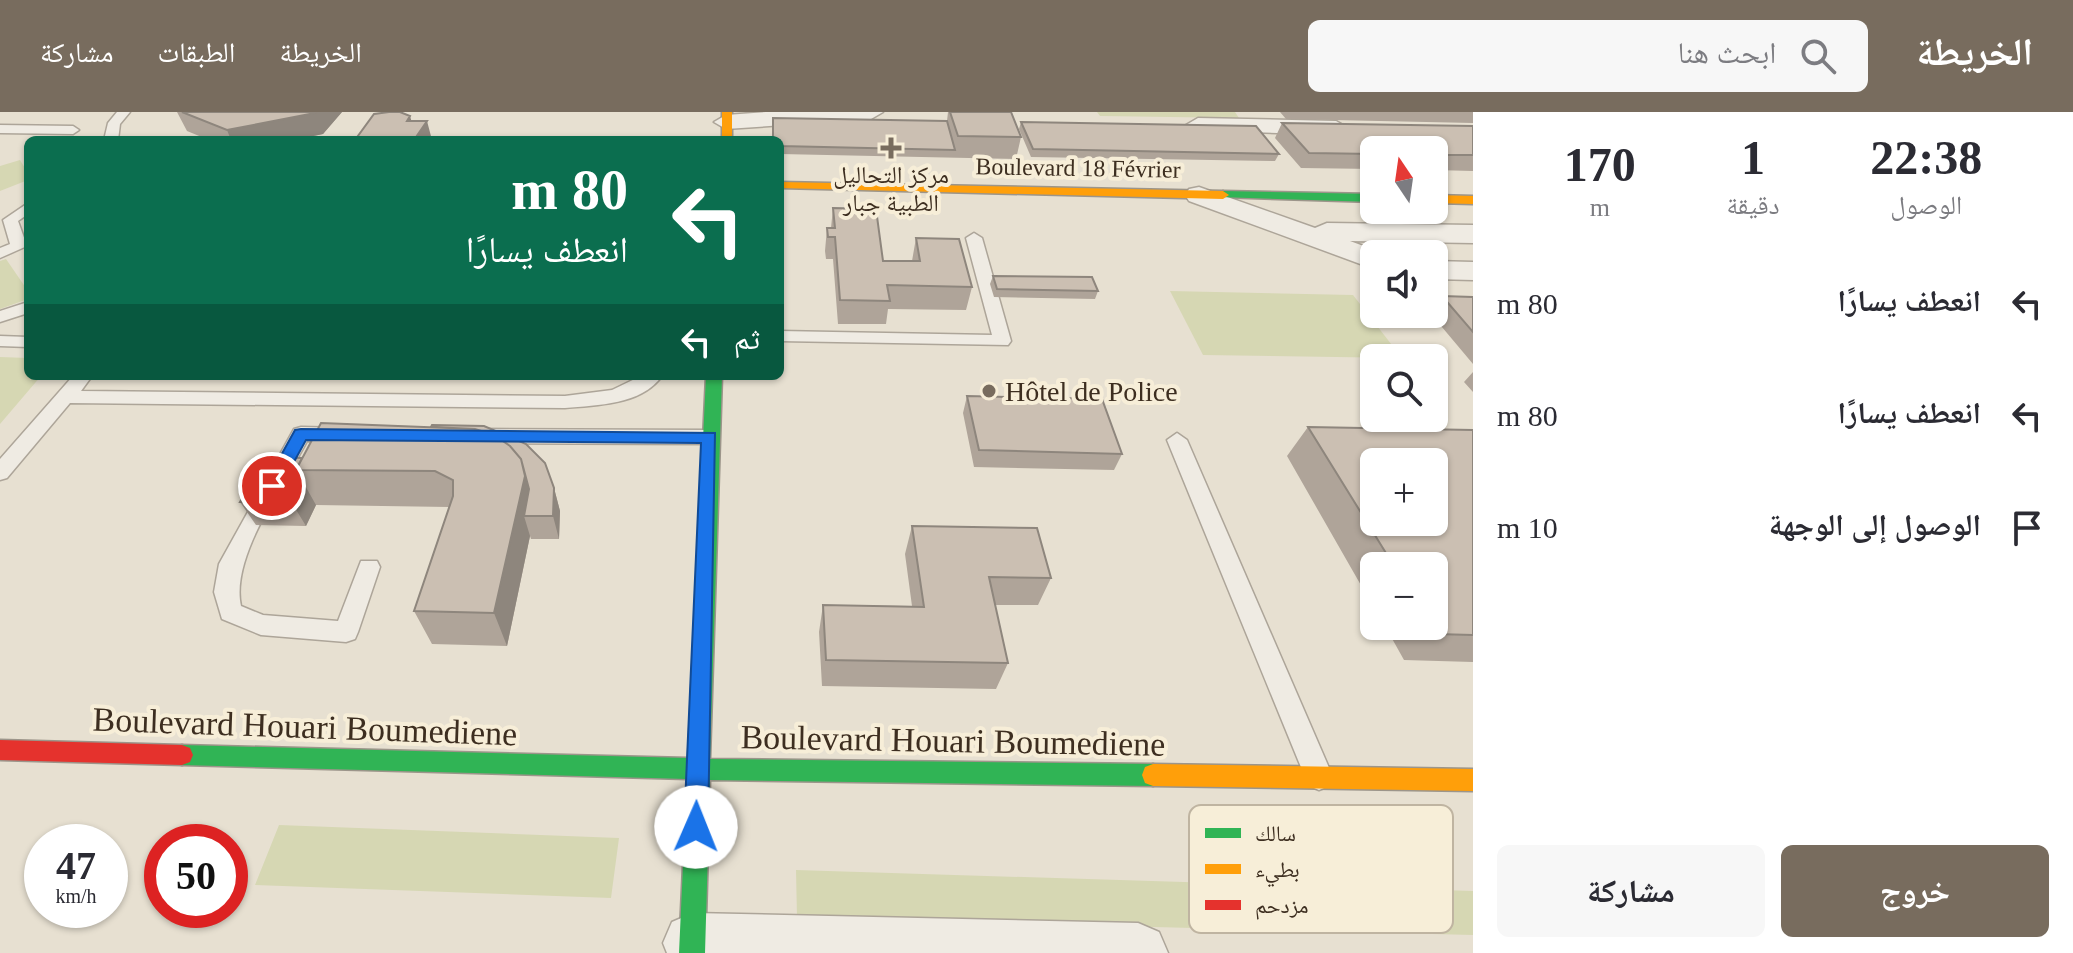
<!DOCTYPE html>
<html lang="ar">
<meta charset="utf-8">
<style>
:root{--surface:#fff;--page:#f7f7f7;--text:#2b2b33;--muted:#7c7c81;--accent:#786c5e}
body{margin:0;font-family:"Times New Roman","Noto Naskh Arabic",serif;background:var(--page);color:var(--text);direction:rtl;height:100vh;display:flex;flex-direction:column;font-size:30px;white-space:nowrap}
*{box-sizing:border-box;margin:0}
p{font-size:26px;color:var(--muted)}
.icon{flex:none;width:44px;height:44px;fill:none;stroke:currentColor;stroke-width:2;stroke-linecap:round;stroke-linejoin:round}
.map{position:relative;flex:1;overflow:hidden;direction:ltr}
.details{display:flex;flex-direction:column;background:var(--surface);width:600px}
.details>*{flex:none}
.hud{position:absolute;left:24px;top:24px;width:760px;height:244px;border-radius:12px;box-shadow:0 2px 6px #0004;direction:rtl;background:#0b6e4f;color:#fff;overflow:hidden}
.needle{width:52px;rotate:347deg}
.buttons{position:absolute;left:1360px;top:24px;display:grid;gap:16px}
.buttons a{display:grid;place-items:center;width:88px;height:88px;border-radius:12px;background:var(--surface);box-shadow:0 2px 6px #0004;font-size:40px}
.speed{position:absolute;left:24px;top:712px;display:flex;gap:16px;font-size:40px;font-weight:700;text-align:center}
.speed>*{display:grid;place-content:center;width:104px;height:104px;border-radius:50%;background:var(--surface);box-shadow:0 2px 6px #0004;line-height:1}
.speed small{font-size:20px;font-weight:400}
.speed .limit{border:12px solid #d22;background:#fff;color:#111}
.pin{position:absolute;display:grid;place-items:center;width:68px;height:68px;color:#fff;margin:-34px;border:4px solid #fff;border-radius:50%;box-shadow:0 2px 8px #0007}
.me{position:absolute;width:88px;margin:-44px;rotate:1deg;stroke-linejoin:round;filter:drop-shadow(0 0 6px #0008)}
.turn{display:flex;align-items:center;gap:28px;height:168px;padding:0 24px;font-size:36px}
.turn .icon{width:104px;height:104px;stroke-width:2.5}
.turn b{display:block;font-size:56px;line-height:68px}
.then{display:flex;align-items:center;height:76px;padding:0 24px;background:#0003;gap:16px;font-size:30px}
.eta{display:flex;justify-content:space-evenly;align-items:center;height:136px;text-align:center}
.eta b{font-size:48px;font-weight:700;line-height:56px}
.primary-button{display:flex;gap:16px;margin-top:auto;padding:16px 24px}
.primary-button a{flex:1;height:92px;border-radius:12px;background:var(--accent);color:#fff;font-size:32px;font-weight:700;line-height:92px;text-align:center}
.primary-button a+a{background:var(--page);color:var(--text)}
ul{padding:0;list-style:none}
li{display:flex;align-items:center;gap:24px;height:112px;padding:0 24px}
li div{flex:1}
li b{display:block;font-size:30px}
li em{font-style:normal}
header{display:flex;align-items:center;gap:48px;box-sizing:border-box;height:112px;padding:0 40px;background:var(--accent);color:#fff}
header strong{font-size:38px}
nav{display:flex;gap:44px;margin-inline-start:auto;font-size:28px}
.search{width:560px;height:72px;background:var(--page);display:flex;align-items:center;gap:20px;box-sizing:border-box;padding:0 28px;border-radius:12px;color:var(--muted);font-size:30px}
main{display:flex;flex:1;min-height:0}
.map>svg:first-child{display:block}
</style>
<header>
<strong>الخريطة</strong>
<div class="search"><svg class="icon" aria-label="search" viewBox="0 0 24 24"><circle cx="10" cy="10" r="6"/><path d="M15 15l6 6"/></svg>ابحث هنا</div>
<nav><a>الخريطة</a><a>الطبقات</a><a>مشاركة</a></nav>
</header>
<main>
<section class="details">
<div class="eta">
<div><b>22:38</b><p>الوصول</p></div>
<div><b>1</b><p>دقيقة</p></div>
<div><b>170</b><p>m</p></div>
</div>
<ul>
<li><svg class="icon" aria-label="left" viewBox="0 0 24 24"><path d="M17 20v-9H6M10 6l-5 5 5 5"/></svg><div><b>انعطف يسارًا</b></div><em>80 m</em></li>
<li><svg class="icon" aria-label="left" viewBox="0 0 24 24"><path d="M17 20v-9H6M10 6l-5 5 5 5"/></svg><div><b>انعطف يسارًا</b></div><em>80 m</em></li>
<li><svg class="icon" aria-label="arrive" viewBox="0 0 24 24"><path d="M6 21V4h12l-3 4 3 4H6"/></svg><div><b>الوصول إلى الوجهة</b></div><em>10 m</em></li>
</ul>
<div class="primary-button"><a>خروج</a><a>مشاركة</a></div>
</section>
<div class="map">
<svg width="1473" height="841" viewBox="0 0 1473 841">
<rect width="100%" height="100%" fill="#e7e0d1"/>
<path fill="#d6d7b3" d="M1097,0H1235L1239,6L1100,4Z
M20,48L28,61V68L0,79V54Z
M6,147L28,179V187L0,197V149Z
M1170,179L1353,183L1402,246L1203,243Z
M0,245L28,246V264H41L0,312Z
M279,713L619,726L611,786L255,773Z
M796,758L1473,779V823L797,806Z"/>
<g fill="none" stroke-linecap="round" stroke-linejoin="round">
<defs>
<path id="lane" d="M117,0H130L120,12L118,28H104L108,11Z
M0,13L73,14L79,18L73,22L0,21Z
M28,91V102L18,109L27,134L0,146V136L10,132L3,108Z
M974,121L982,126L1011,229L1008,233L780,229V219L992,223L966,126Z
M28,190V201L0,210V199Z
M0,224L28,225V235L0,234Z
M73,264H92L81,279L565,284L612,278L641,264H662C641,293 598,293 565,296L70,291L7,366L0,368V347Z
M301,315L343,316L353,323L343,330L307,329C284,373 230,445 241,494L263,503L338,509L361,449H377L380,455L358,520L355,527L346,530L261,523L222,507L214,480L219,452L294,317Z
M478,317L709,318L719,325L709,332L478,331L468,324Z
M1177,321L1187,328L1333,665L1329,674L1319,678L1309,674L1305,665L1167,328Z"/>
<path id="street" d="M766,0H883L871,7L726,17L714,10L726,3Z
M1198,6L1336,9L1348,16L1336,23L1189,18L1186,13Z
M1199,75L1315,116L1327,111L1473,113V131L1350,129L1385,142H1374V157L1189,89L1185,83L1189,77Z
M1434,149L1473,150V168L1434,167Z
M693,801L1138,811L1159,820L1168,841H667L663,831L672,810Z"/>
<path id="fast" d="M1223,79L1374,82V90L1219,85L1217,83Z
M706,264H722L710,647L1153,652L1161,655L1164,663L1161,671L1153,674L710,668L705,841H679L687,667L182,653L174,650L171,643L174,636L182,633L688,646Z"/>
<path id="slow" d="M722,0H732V28H722Z
M780,70L1223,79L1229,83L1223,87L780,76Z
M1434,83L1473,84V92L1434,91Z
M1153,652L1473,657V679L1153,674L1145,671L1142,663L1145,655Z"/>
<path id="jam" d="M0,628L182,633L190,636L193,643L190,650L182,653L0,648Z"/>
</defs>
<use href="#lane" stroke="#ada599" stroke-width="3"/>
<use href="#street" stroke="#ada599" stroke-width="3"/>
<use href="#fast" stroke="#9c958a" stroke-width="3"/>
<use href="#slow" stroke="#9c958a" stroke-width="3"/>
<use href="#jam" stroke="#9c958a" stroke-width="3"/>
<use href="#lane" fill="#efebe3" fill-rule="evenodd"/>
<use href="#street" fill="#efebe3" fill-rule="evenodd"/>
<use href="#fast" fill="#30b455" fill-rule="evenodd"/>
<use href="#slow" fill="#ff9f0a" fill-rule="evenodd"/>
<use href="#jam" fill="#e5322d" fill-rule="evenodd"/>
</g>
<path fill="#afa499" d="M177,0H342L323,22L294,28H209L187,19Z
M948,0H1011L1021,25L1016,47L780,42V28L947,9Z
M1280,0H1473V11L1286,7Z
M1021,10L1279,42L1275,49L1031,45L1019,17Z
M1282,11L1473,14V59L1434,58V38H1374V57L1301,56L1275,26Z
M833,96L883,149H912L916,126L972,175L966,198L888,197L886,212H838L833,147H826L825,139L827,116H831Z
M993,164L1098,179L1095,187L994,185L990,172Z
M1442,184L1473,185V252L1431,202H1434V194Z
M1473,260V280L1464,270Z
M967,284L1122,342L1114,358L974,355L963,301Z
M431,315L554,376L560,399L559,427H531L530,424L507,534L432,532L414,499L449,395L316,393L306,414L256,413L240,390L302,346Z
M1308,315L1473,318V550L1404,548L1385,514H1434V454H1374V496L1287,344Z
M912,414L1051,466L1038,493H995L1008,551L996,577L822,574L819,520L823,493L912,494L905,442Z"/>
<path fill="#8e867d" d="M316,0H342L323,22L294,28H231L227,18Z
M410,4L416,25L427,9L432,28H412L407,9Z
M525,364L536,400L524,404L530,424L507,534L494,501Z
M303,370L316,393L306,414L292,391Z
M554,376L560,399L559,427L553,404Z"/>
<path fill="#cbbfb2" stroke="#8e867d" stroke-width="2" fill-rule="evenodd" d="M182,0H316L315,1L227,18Z
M389,0H400L410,4L407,9H427L414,28H355L374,2Z
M950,0H1011L1021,25L958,24Z
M773,6L947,9L955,38L780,34V28H773Z
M1021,10L1256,14L1279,42L1033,37Z
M1282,11L1473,14V43H1434V38H1374V42L1309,41Z
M833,96L876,97L883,149H920L916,126L959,127L972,175L887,173L890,189L840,188L835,125H828L827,116H835Z
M993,164L1092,165L1098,179L997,177Z
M1442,184L1473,185V220Z
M967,284L1102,287L1122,342L979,338Z
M321,311L475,317L494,323L510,334L521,347L525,364L494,501L414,499L453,384V368L435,359L296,358Z
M432,313L484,314L526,332L545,351L554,376L553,404H524L529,377L521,347L510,334L494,323L475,317L431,315Z
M1308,315L1473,318V523L1435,522L1430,514H1434V454H1394ZM1374,350H1434V410H1374Z
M266,345L302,346L296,358L303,370L292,391L240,390Z
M912,414L1037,416L1051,466L989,465L1008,551L826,548L823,493L924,495Z"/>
<path fill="#1a73e8" stroke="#114b97" stroke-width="2" d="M301,317L715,321L708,715L704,723L696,727L688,723L684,715L701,331L306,328L278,379H266L264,374L295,318Z"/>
<g fill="#786c5e" stroke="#f7eed8" stroke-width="3">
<path d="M887 24h8v8h8v8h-8v8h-8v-8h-8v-8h8z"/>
<circle cx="989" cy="279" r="8"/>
</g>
<g text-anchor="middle" stroke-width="8" stroke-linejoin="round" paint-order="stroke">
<g font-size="24" fill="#3d2e20" stroke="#f7eed8">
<text transform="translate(1078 56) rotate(1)" y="8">Boulevard 18 Février</text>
</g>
<g font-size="24" fill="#3d2e20" stroke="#f7eed8">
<text x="891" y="71">مركز التحاليل<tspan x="891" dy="28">الطبية جبار</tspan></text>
</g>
<g font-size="28" fill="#3d2e20" stroke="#f7eed8" text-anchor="start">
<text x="1005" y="289">Hôtel de Police</text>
</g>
<g font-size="34" fill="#3d2e20" stroke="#f7eed8">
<text transform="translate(305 614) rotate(2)" y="12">Boulevard Houari Boumediene</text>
<text transform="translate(953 628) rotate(1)" y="12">Boulevard Houari Boumediene</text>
</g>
</g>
<rect x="1189" y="693" width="264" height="128" rx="12" fill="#f7eed8" stroke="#bfb4a1" stroke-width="2"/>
<rect x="1205" y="716" width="36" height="10" fill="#30b455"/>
<rect x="1205" y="752" width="36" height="10" fill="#ff9f0a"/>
<rect x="1205" y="788" width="36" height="10" fill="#e5322d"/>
<g font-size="22" fill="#3d2e20">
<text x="1255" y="729">سالك</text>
<text x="1255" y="765">بطيء</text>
<text x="1255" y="801">مزدحم</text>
</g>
</svg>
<div class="buttons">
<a><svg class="needle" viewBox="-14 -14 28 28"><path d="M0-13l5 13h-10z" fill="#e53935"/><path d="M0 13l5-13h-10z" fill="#7c7c81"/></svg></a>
<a><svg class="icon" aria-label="sound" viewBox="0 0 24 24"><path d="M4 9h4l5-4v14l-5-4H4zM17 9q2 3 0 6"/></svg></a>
<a><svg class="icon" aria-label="search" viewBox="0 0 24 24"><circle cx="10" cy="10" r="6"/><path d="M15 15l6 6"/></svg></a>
<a>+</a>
<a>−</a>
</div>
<div class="speed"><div>47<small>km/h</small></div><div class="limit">50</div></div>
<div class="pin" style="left:272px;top:374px;background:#d93025"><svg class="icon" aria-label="arrive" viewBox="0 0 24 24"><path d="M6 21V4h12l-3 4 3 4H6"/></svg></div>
<svg class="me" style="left:696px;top:715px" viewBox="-20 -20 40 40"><circle r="19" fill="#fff"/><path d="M0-13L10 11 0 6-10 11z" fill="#1a73e8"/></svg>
<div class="hud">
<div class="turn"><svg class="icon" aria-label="left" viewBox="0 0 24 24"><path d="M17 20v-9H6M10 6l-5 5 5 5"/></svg><div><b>80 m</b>انعطف يسارًا</div></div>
<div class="then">ثم<svg class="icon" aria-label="left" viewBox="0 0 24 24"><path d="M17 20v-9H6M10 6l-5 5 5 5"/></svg></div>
</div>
</div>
</main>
